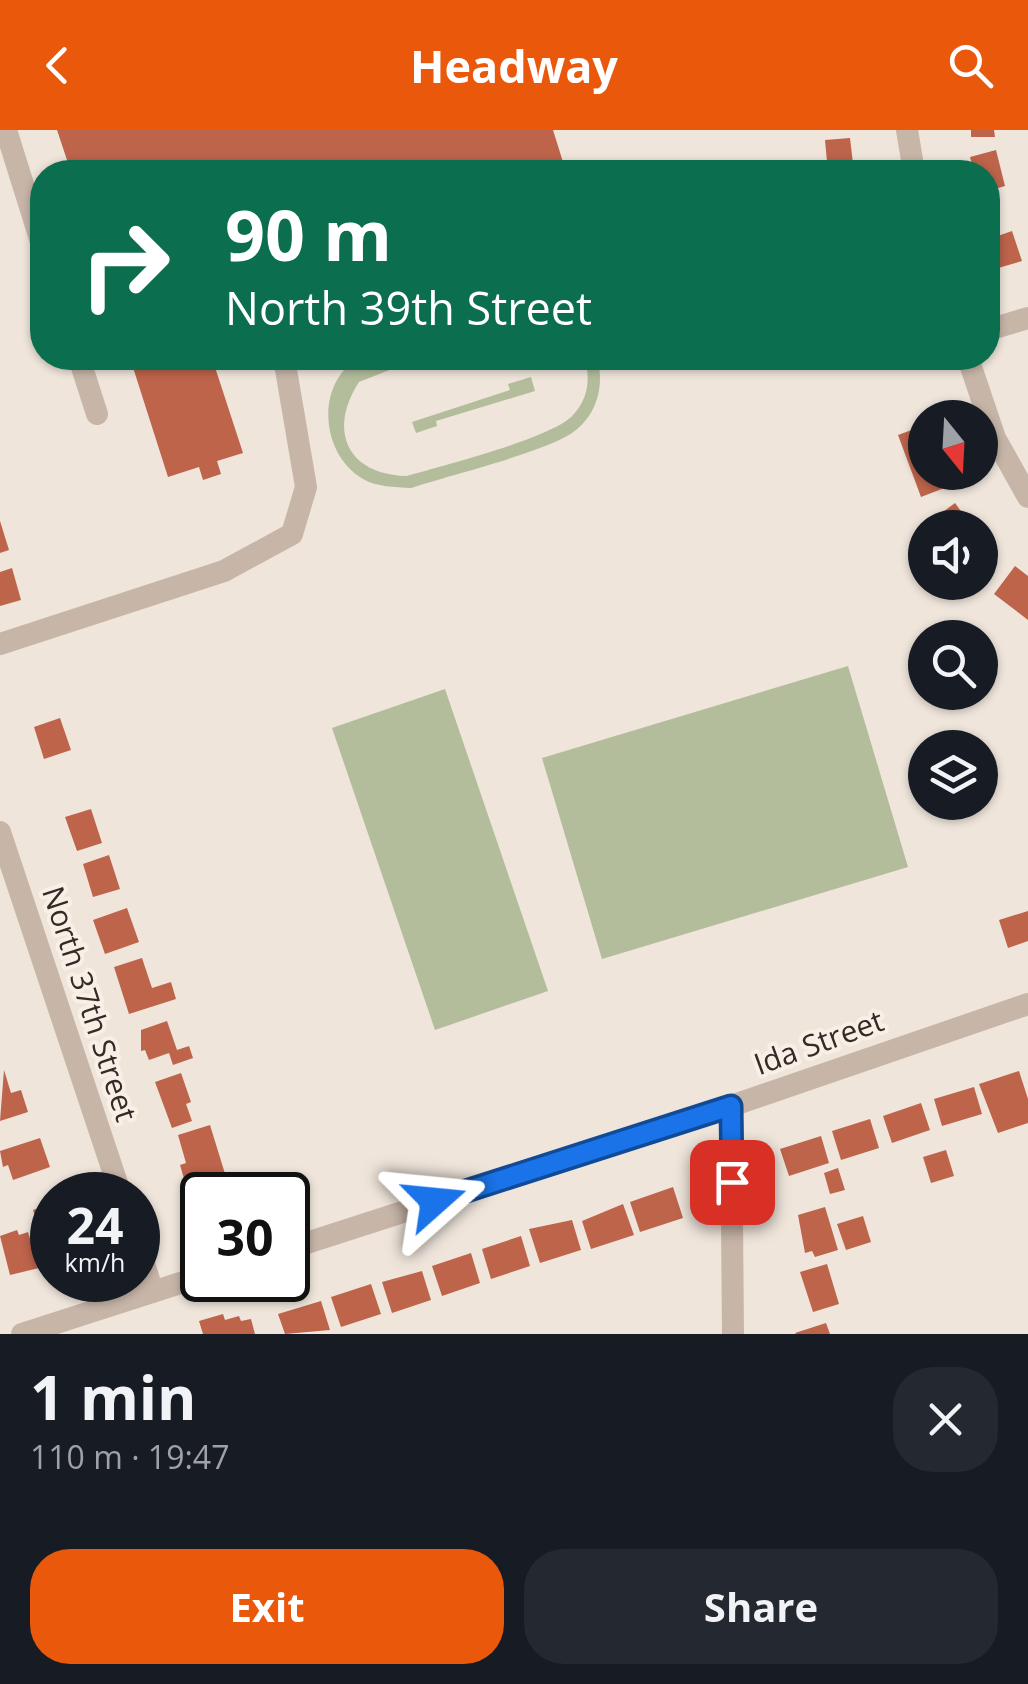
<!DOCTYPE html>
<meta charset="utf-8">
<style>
:root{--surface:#171b24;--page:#242831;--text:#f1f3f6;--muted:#9ea1a6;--accent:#ea580c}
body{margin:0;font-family:"Open Sans",sans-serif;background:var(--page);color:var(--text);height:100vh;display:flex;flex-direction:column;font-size:38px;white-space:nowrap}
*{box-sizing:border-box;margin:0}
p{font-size:32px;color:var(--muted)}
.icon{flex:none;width:55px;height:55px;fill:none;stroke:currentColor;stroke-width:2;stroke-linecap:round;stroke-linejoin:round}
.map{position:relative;height:1204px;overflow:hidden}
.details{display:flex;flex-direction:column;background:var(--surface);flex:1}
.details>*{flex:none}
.guide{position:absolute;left:30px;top:30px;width:970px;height:210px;border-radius:40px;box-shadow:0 2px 8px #0004;background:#0b6e4f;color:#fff;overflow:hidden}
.needle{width:65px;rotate:162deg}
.fabs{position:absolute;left:908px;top:270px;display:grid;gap:20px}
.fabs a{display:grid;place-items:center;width:90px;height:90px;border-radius:50%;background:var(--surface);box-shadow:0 2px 8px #0004;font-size:50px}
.speed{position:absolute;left:30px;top:1042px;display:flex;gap:20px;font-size:50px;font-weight:700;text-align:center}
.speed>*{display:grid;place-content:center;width:130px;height:130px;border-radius:50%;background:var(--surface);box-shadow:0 2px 8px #0004;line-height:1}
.speed small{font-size:25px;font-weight:400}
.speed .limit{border:5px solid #111;border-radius:15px;background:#fff;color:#111}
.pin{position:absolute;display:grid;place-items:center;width:85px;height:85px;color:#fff;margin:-42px;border-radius:20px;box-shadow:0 5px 15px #0006}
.me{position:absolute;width:110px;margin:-55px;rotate:72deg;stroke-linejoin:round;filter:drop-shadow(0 0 8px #0008)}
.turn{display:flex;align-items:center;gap:35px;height:210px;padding:0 30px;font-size:45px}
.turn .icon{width:130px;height:130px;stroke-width:2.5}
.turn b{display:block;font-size:70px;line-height:85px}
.round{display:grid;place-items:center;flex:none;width:105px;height:105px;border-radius:40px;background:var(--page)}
.head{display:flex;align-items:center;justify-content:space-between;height:170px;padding:0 30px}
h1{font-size:60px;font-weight:700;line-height:75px}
.button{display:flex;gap:20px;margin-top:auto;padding:20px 30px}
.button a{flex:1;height:115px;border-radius:40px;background:var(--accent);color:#fff;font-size:40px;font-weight:700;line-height:115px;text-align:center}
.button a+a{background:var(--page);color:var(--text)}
header{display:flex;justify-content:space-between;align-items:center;height:130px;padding:0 30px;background:var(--accent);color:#fff;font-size:45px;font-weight:700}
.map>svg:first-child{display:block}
</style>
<header><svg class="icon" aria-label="back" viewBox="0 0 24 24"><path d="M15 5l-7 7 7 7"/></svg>Headway<svg class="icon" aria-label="search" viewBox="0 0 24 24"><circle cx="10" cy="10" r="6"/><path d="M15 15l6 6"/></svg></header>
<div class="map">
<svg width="1028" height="1204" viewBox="0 0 1028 1204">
<rect width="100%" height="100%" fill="#efe5db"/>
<path fill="#b3bd9c" d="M359,228H420L359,252C327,301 348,345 407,346C441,336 553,308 573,285C589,268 590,249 585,228H597C605,255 597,286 572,303C542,323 450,345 411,358C395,357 377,357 363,349C320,324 315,253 359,228Z
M531,247L535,261L436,291L437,296L416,303L412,292L510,260L508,254Z
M848,536L908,737L602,829L542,628Z
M445,559L548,861L435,900L332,598Z"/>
<path fill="#bd644b" d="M57,0H553L563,32L530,42H71Z
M971,0H994L995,7H971Z
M850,8L854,42H828L825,10Z
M996,20L1005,56L988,61V42H974L970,27Z
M991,85L995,97L989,99L992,108L1012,101L1022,131L988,141V86Z
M130,228H212L243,323L217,331L221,344L203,350L199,337L168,347Z
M925,295V342H948L952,355L921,367L898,305Z
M955,373L968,391L977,398H937L932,390Z
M0,391L9,420L0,423Z
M980,401L996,422L980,435Z
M1015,436L1028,446V490L994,464Z
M12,438L21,470L0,476V442Z
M60,588L71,620L44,629L34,597Z
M91,679L102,713L77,721L65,687Z
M109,725L120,759L93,767L83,734Z
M127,778L139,812L105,824L93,790Z
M1028,781V811L1008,818L999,790Z
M142,828L152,858L171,852L176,869L129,884L114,837Z
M167,891L177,920L189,916L193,928L173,935L169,923L149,930L145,920L141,921V900Z
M4,940L11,963L21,960L28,982L0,991Z
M1019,941L1028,969V993L998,1003L979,954Z
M181,943L191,972L186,974L192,991L172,998L155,952Z
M974,957L982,984L942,996L934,969Z
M921,973L930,1000L892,1013L883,986Z
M870,989L879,1018L841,1030L832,1001Z
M210,995L226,1047L187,1059L180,1035L186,1033L178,1005Z
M821,1006L829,1033L789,1046L780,1019Z
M40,1008L50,1037L13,1050L8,1035L3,1037L0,1021Z
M946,1020L954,1046L931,1053L923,1027Z
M838,1038L845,1060L830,1064L824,1043Z
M673,1057L683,1088L640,1102L630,1072Z
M214,1059L215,1065H202V1082L192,1085L187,1066Z
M52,1073V1137L33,1080Z
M623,1074L634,1105L591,1119L582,1091Z
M825,1077L838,1120L815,1127L812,1121L805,1123L798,1085Z
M863,1086L871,1112L846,1120L837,1094Z
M572,1090L581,1120L540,1133L529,1099Z
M17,1100L19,1105L28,1102L39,1138L10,1145L0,1106Z
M521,1106L530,1136L491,1149L482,1119Z
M471,1123L480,1153L442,1166L432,1136Z
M827,1134L839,1174L813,1182L800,1142Z
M422,1141L431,1170L392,1183L382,1152Z
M371,1154L381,1184L341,1197L331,1167Z
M321,1171L330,1200L285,1204L278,1184Z
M223,1184L225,1190L239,1186L241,1191L251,1189L255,1204H203L199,1191Z
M826,1193L830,1204H796L795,1203Z"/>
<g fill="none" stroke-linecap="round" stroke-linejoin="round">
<path stroke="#c7b5a8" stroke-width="22" d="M6,0L42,115
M907,0L914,42
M988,200L1028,188
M79,228L97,284
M968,228L995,308L1028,367
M0,514L224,441L292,404L306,357L284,228
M0,702L121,1065
M731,976L733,1204
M138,1115L153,1162
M288,1119L731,976L1028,874
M22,1204L202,1146"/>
</g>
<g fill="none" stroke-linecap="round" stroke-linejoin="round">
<defs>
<path id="route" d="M435,1071L731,976L732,1052"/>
</defs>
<use href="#route" stroke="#114b97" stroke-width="25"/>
<use href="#route" stroke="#1a73e8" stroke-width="18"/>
</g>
<g text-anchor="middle" stroke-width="8" stroke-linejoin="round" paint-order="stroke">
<g font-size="30" fill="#342b27" stroke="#f8efe6">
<text transform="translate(89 874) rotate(72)" y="10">North 37th Street</text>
<text transform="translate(819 913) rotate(-20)" y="10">Ida Street</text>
</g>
</g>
</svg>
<div class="fabs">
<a><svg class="needle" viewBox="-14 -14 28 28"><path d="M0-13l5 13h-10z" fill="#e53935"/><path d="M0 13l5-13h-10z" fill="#9ea1a6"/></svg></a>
<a><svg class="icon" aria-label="sound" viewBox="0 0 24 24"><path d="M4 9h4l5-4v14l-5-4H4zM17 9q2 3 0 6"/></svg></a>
<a><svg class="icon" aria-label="search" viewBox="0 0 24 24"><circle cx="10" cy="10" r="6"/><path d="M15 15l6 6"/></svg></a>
<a><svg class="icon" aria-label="layers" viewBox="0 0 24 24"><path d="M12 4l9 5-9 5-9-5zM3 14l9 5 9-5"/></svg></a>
</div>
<div class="speed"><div>24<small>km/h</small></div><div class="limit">30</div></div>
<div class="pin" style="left:732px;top:1052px;background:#d93025"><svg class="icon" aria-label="arrive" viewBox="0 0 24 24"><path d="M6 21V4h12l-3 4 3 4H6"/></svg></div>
<svg class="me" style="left:435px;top:1071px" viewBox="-20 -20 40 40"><path d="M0-17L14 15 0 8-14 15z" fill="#1a73e8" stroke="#fff" stroke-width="4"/></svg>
<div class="guide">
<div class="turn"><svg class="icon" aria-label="right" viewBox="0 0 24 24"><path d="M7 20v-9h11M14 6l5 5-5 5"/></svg><div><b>90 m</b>North 39th Street</div></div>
</div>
</div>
<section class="details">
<div class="head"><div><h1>1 min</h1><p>110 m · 19:47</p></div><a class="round"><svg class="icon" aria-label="close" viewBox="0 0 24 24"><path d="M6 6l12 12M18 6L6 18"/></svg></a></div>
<div class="button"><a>Exit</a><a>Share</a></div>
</section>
